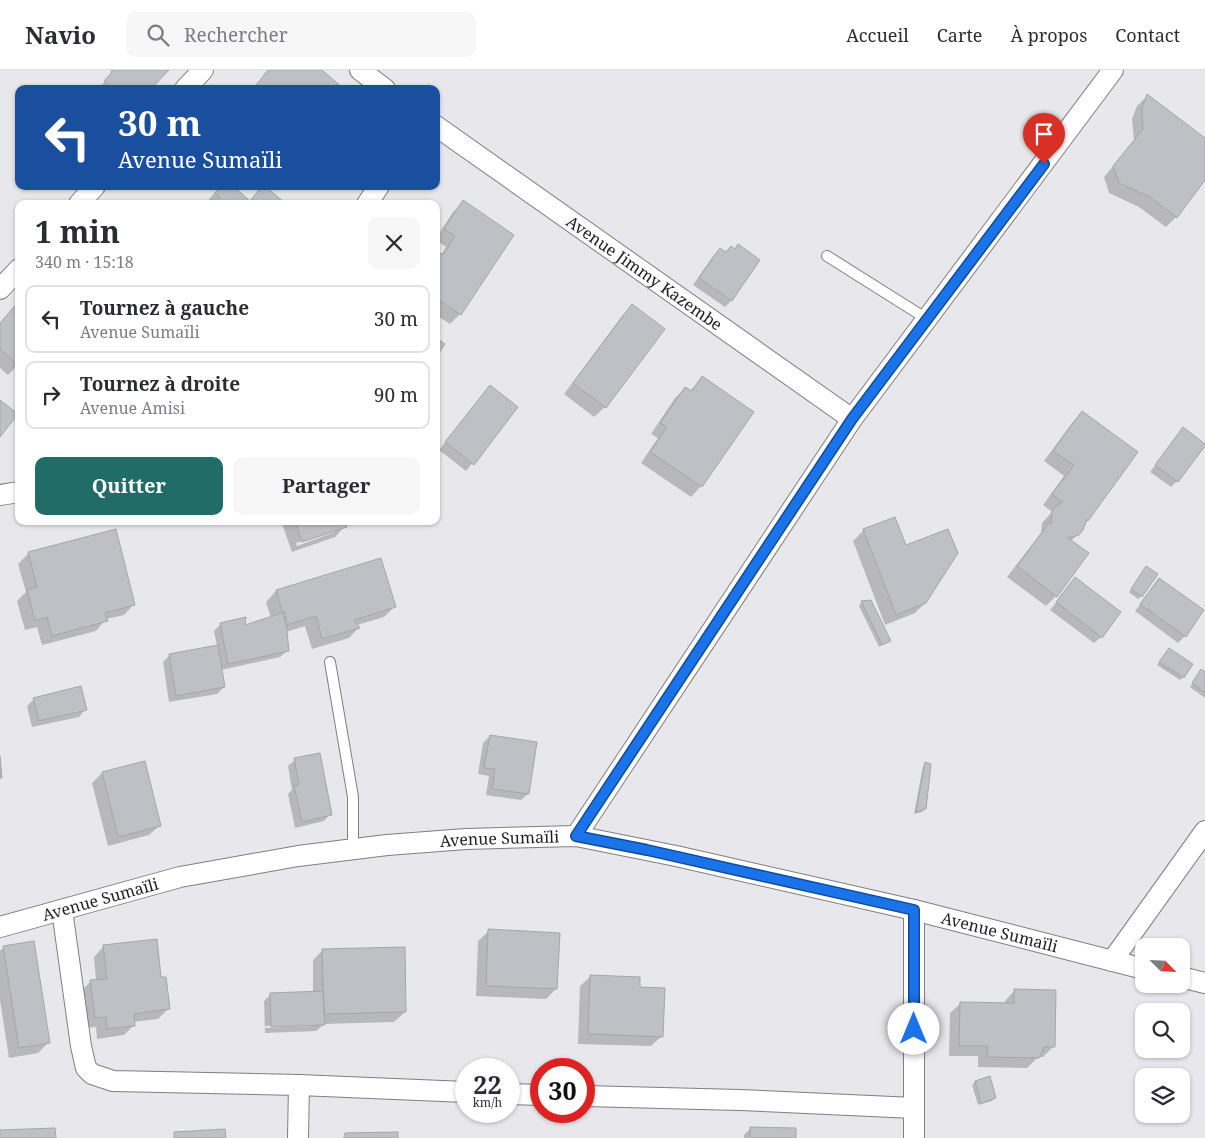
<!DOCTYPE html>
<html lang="fr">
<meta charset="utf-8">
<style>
:root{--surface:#fff;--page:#f7f7f7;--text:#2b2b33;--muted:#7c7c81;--line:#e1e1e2;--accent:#226c67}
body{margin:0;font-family:"Noto Serif",serif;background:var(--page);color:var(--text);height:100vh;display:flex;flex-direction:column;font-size:19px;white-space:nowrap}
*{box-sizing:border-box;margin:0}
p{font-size:16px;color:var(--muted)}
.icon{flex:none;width:28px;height:28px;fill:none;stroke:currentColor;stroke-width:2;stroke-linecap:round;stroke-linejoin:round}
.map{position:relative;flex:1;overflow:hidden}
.details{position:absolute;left:15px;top:130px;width:425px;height:325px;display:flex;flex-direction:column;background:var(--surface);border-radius:10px;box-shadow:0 1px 4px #0004}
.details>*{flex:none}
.guide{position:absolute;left:15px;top:15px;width:425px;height:105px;border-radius:10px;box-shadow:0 1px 4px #0004;background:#1a4fa0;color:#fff;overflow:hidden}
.needle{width:32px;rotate:114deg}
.fabs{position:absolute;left:1135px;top:868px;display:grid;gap:10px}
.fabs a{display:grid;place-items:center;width:55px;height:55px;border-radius:10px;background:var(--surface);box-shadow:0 1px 4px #0004;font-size:25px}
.speed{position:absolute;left:455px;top:988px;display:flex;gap:10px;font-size:25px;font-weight:700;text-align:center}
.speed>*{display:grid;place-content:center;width:65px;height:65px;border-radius:50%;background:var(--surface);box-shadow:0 1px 4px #0004;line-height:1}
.speed small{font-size:12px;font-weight:400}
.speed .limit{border:8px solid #d22;background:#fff;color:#111}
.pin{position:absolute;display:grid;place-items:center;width:42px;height:42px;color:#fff;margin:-51px -21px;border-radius:50% 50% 50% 0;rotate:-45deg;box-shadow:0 0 5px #0007}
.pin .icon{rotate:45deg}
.me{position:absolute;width:55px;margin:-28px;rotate:0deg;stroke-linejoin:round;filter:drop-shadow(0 0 4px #0008)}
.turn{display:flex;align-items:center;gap:18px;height:105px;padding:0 20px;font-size:22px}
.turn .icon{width:65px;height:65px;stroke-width:2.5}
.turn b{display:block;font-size:35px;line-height:42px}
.round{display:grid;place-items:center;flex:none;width:52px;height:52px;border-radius:10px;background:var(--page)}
.head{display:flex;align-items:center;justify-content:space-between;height:85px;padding:0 20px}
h1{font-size:30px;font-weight:700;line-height:38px}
.primary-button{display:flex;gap:10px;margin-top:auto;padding:10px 20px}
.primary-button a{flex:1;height:58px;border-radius:10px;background:var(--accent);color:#fff;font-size:20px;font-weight:700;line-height:58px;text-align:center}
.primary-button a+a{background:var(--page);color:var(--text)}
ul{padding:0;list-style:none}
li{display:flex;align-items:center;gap:15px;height:68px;margin:0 10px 8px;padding:0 10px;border:2px solid var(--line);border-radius:10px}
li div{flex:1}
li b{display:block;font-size:19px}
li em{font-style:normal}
header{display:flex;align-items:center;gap:30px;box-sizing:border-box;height:70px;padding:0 25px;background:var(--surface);border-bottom:1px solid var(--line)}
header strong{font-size:24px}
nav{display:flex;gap:28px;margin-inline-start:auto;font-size:18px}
.search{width:350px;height:45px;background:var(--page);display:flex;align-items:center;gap:12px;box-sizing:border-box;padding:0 18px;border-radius:10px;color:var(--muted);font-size:19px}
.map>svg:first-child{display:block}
</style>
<header>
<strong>Navio</strong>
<div class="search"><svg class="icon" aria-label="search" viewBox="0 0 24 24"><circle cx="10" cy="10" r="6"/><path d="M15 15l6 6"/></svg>Rechercher</div>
<nav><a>Accueil</a><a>Carte</a><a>À propos</a><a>Contact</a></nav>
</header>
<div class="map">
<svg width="1205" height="1068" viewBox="0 0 1205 1068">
<rect width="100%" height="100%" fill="#e7e7ec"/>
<path fill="#0003" fill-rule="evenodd" d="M110,0H167L150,19H98L112,4Z
M1147,26L1205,69V108L1176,147L1166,157L1139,137L1109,123L1104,107L1134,71L1132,49L1137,36Z
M220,116L249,132L263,117L284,134L206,133Z
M463,132L460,244L450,254L436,245V182L441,185L446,177L436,170V168L453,142Z
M738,175L732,230L725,237L693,215L713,186L720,179L725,183L734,180Z
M19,231V294L8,305L0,298V253Z
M632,236L663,260L605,337L594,347L564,324L622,246Z
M702,308L701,416L691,427L641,393L658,368L651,364L675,328L685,318L690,321Z
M490,317L517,337L466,401L439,380Z
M1082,342L1136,382L1078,464L1071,471L1087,484L1056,526L1046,536L1007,507L1041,463L1042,453L1052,442L1043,435L1064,406L1044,391L1072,353Z
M1183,359L1177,411L1171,417L1150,402Z
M281,451H344L345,456L335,467L292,482ZM335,460V462L297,476L296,473Z
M864,460L905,476L925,533L915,543L885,555L853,471Z
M29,483L134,534L124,545L106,549L96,561L42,575L37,557L25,560L17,531L26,522L18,494Z
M380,489L394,537L384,547L357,555L359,557L349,568L312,579L305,556L286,562L287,581L280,587L221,600L224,617L217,624L169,632L163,592L170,585L217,576L214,561L221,554L243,557L271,548L266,532L276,521Z
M1143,501L1141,526L1138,529L1129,522Z
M1075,509L1101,567L1094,573L1050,540Z
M1159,510L1185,566L1178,573L1135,541Z
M871,531L890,571L879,577L859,536L861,533Z
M1166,582L1183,607L1180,610L1157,595Z
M1198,604H1205V628L1190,617Z
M34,629L85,640L79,647L32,657L27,636Z
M490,666L528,724L521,730L486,725L489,706L478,704L483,673Z
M295,690L330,744L324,751L295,758L288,724L292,720L288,696Z
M926,693L925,738L922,742L914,744L923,696Z
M102,703L160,755L149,765L108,776L92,713Z
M489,861L556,919L546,929L476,926L478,871Z
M104,876L160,908L168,939L158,949L133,952L134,955L124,965L97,969L96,957L85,958L80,922L90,912L96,911L94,887Z
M4,877L48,973L38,983L9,988L0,930V881Z
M323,880L405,942L394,952L324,954L316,961L265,963L264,931L271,924L313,922V890ZM314,954V956L265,958V956Z
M591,906L639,918L662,966L651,976L578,974L580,916Z
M1015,920L1053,977L1043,987H1038L1027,998L978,997V986H949L950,943L961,933L1005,934V931Z
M975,1012L995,1028L992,1031L978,1035L972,1015Z
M751,1058L795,1068H744V1065Z"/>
<path fill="#bfc0c5" stroke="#a5a5aa" d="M114,0H169L151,19H112L104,11Z
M268,0H322L344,19H253Z
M1147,24L1205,68V110L1177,148L1150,127L1119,113L1113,96L1143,59L1142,38Z
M220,116H233L250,131L262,116H265L286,134H215L220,127L215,123Z
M463,130L514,165L461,245L436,228V180L443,185L455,166L444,159Z
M738,174L760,190L732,231L699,208L720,178L726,182L731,176L735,179Z
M19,231V296L0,279V253Z
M632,234L665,259L606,338L573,313Z
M436,268L445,274L436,287Z
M702,306L754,342L702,417L650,382L667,357L660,353L685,317L692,321Z
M490,315L518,337L474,395L445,372Z
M0,330L18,344L0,367Z
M1082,341L1138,382L1088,451L1087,449L1083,460L1079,465L1068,468L1089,483L1057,527L1017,496L1049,453L1051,454L1052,442L1055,437L1063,432L1052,424L1074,395L1053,381Z
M1183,357L1205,374V376L1178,412L1155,395Z
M895,447L906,475L948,459L958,483L926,533L896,545L863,459Z
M295,451H345L347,457L302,472Z
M116,459L135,535L105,543L108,551L52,566L47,547L35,551L27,520L37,517L28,482Z
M381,488L396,537L354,550L360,558L322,569L316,546L286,555L276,520Z
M1146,496L1158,504L1142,527L1131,519Z
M1075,507L1121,542L1102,568L1056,532Z
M1159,508L1204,540L1186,567L1140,534Z
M871,530L891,571L882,575L861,531Z
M285,542L289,581L228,594L220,553L246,547L245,555Z
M218,575L225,617L176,626L169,584Z
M1169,578L1193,594L1184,608L1159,592Z
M1201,599L1205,602V623L1192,613Z
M81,616L87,640L39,651L33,628Z
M490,665L537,672L529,724L492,719L495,699L484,698Z
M320,683L332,745L302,752L294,716L299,715L294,688Z
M0,686L2,708H0Z
M145,691L161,756L118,767L102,702Z
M925,692L931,694L926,739L916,742Z
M488,859L560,863L557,919L486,916Z
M157,869L161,907H166L170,939L134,944L135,956L107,959L106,947L95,948L90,910L107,909L103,875Z
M34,871L50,973L19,978L3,876Z
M405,877L406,942L324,944L322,879Z
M590,905L640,907V917L665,918L663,967L588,964Z
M1014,919L1056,920L1055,977H1044L1039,988L987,987L988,976H959L960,932L1014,933Z
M323,921L325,955L271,957L270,923Z
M990,1006L996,1028L981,1033L975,1011Z
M750,1057L796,1058V1068H750Z
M55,1058L56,1068H0V1060Z
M225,1059L226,1068H174V1062Z
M398,1062V1068H344L345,1063Z"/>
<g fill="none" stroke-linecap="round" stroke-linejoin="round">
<defs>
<path id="service" d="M827,186L927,249
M330,592L353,727V779"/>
<g id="minor">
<path d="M360,0L385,19"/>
<path d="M185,19L203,0"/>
<path id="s1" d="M436,56L852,349"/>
<path d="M79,134L95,116"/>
<path d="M367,134L379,116"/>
<path d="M0,219L19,199"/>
<path d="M0,425L19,422"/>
<path d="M576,766L852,349L1113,0"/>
<path d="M62,840L81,976L86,998L92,1004L113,1011L299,1015L466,1022"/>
<path id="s2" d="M0,857L180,807L298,786L387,775L466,769L576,766L676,786L914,840L1144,899"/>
<path d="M1112,891L1205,761"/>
<path d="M1181,907L1205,913"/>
<path d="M509,1024L541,1025"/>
<path d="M584,1026L740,1030L914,1038"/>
<path d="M298,1068L299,1015"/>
<path d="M914,1068V840"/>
</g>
</defs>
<use href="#service" stroke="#7e7e83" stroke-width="12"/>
<use href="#minor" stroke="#7e7e83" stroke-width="22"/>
<use href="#service" stroke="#fff" stroke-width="10"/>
<use href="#minor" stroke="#fff" stroke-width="20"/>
</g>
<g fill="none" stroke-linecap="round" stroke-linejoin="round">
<defs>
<path id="route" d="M914,959V840L647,780L576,766L852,349L1044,94"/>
</defs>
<use href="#route" stroke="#114b97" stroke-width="12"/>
<use href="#route" stroke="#1a73e8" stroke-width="9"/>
</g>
<g text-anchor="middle" stroke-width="5" stroke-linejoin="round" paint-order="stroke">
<g font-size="16" fill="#1e1e1f" stroke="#e7e7ec">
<text dy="6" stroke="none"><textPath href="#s1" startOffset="255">Avenue Jimmy Kazembe</textPath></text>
<text dy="6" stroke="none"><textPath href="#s2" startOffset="509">Avenue Sumaïli</textPath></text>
<text dy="6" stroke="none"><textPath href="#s2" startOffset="104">Avenue Sumaïli</textPath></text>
<text dy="6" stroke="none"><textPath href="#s2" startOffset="1020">Avenue Sumaïli</textPath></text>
</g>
</g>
</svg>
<div class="fabs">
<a><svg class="needle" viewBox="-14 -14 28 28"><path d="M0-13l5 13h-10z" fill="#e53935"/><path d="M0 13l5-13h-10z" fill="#7c7c81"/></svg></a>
<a><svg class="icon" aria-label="search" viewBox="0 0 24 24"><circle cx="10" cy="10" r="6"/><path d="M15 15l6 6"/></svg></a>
<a><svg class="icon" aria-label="layers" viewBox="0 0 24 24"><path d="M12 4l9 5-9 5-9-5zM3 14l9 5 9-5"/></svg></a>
</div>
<div class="speed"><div>22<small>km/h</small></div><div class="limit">30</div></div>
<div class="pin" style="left:1044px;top:94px;background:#d93025"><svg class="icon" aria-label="arrive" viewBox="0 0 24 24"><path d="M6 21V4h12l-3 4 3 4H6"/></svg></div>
<svg class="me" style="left:914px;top:959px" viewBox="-20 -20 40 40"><circle r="19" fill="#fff"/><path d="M0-13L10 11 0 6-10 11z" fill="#1a73e8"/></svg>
<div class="guide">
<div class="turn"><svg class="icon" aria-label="left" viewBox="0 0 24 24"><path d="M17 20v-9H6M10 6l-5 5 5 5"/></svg><div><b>30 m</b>Avenue Sumaïli</div></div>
</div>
<section class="details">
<div class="head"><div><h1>1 min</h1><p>340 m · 15:18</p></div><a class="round"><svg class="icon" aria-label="close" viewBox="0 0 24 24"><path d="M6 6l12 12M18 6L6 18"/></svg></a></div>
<ul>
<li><svg class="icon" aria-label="left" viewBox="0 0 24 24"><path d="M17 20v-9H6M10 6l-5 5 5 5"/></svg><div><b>Tournez à gauche</b><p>Avenue Sumaïli</p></div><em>30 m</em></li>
<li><svg class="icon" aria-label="right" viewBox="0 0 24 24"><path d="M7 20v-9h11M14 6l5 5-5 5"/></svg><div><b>Tournez à droite</b><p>Avenue Amisi</p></div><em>90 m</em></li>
</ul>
<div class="primary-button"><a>Quitter</a><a>Partager</a></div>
</section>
</div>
